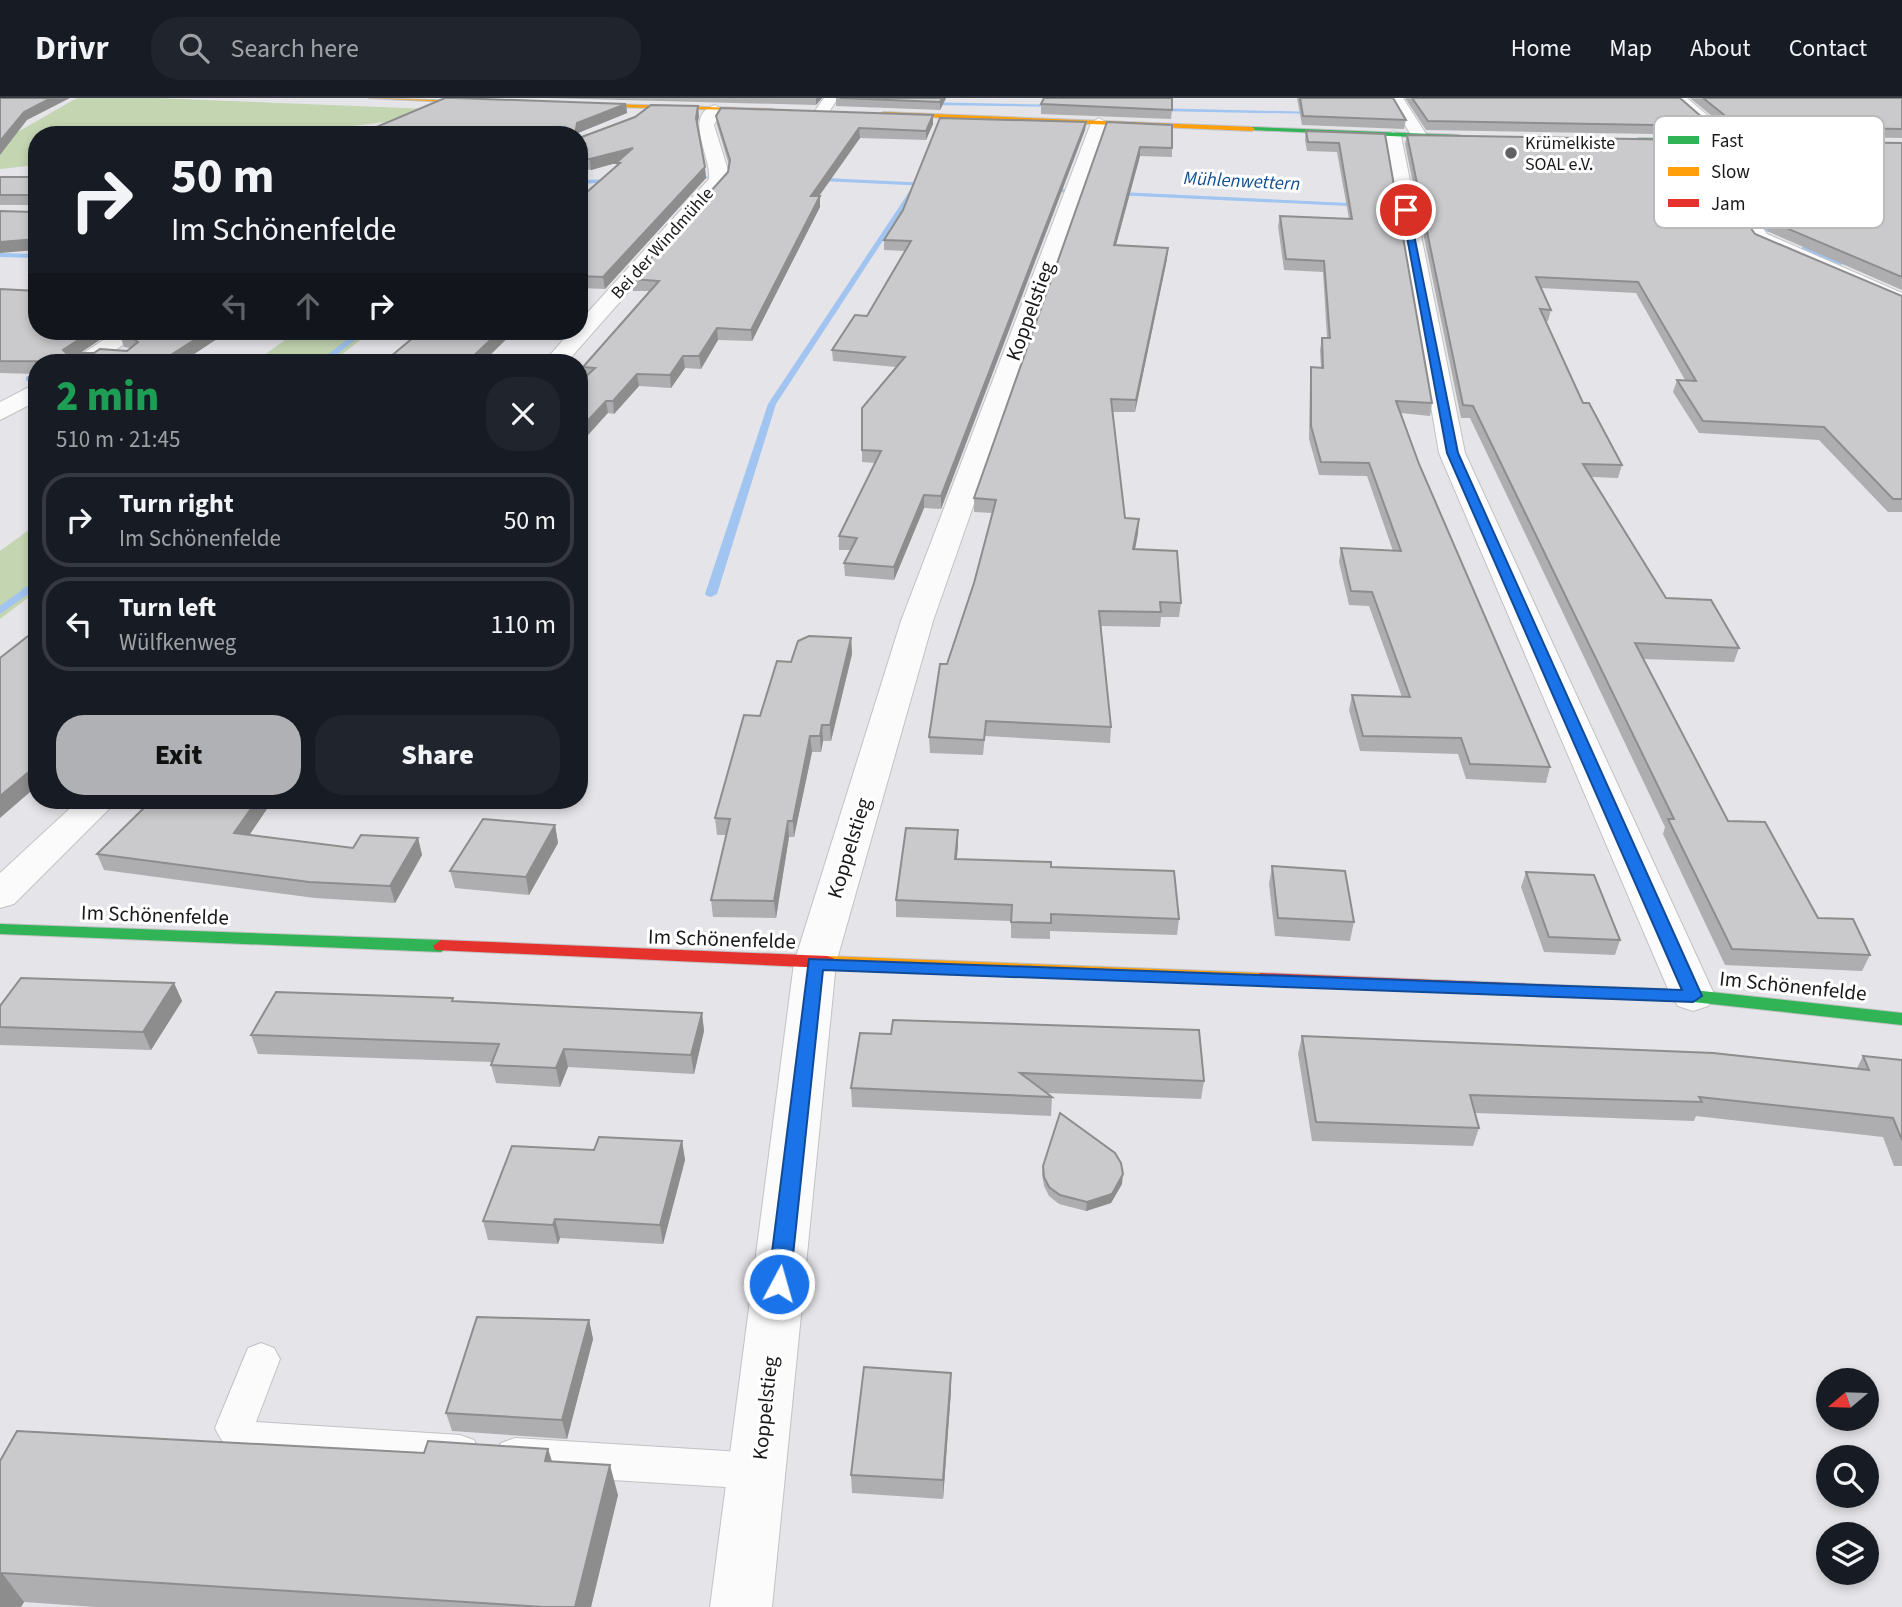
<!DOCTYPE html>
<meta charset="utf-8">
<style>
:root{--surface:#171b24;--page:#20242c;--text:#f1f3f6;--muted:#9ea1a6;--line:#363941;--accent:#b0b1b4}
body{margin:0;font-family:"Source Sans 3",sans-serif;background:var(--page);color:var(--text);height:100vh;display:flex;flex-direction:column;font-size:26px;white-space:nowrap}
*{box-sizing:border-box;margin:0}
p{font-size:23px;color:var(--muted)}
.icon{flex:none;width:38px;height:38px;fill:none;stroke:currentColor;stroke-width:2;stroke-linecap:round;stroke-linejoin:round}
.map{position:relative;flex:1;overflow:hidden}
.side{position:absolute;left:28px;top:256px;width:560px;height:455px;display:flex;flex-direction:column;background:var(--surface);border-radius:28px;box-shadow:0 4px 10px #0003}
.side>*{flex:none}
.guide{position:absolute;left:28px;top:28px;width:560px;height:214px;border-radius:28px;box-shadow:0 4px 10px #0003;background:#171b24;color:var(--text);overflow:hidden}
.needle{width:46px;rotate:251deg}
.tools{position:absolute;left:1816px;top:1270px;display:grid;gap:14px}
.tools a{display:grid;place-items:center;width:63px;height:63px;border-radius:50%;background:var(--surface);box-shadow:0 4px 10px #0003;font-size:35px}
.pin{position:absolute;display:grid;place-items:center;width:60px;height:60px;color:#fff;margin:-30px;border:4px solid #fff;border-radius:50%;box-shadow:0 2px 7px #0007}
.me{position:absolute;width:77px;margin:-38px;rotate:6deg;stroke-linejoin:round;filter:drop-shadow(0 0 5px #0008)}
.turn{display:flex;align-items:center;gap:24px;height:147px;padding:0 28px;font-size:32px}
.turn .icon{width:91px;height:91px;stroke-width:2.5}
.turn b{display:block;font-size:49px;line-height:60px}
.lanes{display:flex;align-items:center;height:66px;padding:0 28px;background:#0003;justify-content:center;gap:35px;direction:ltr}
.lanes .off{opacity:.35}
.round{display:grid;place-items:center;flex:none;width:74px;height:74px;border-radius:28px;background:var(--page)}
.head{display:flex;align-items:center;justify-content:space-between;height:119px;padding:0 28px}
h1{font-size:42px;font-weight:800;line-height:52px;color:#1e9e55}
.primary-button{display:flex;gap:14px;margin-top:auto;padding:14px 28px}
.primary-button a{flex:1;height:80px;border-radius:28px;background:var(--accent);color:#111;font-size:28px;font-weight:800;line-height:80px;text-align:center}
.primary-button a+a{background:var(--page);color:var(--text)}
ul{padding:0;list-style:none}
li{display:flex;align-items:center;gap:21px;height:94px;margin:0 14px 10px;padding:0 14px;border:4px solid var(--line);border-radius:28px}
li div{flex:1}
li b{display:block;font-size:26px}
li em{font-style:normal}
header{display:flex;align-items:center;gap:42px;box-sizing:border-box;height:98px;padding:0 35px;background:var(--surface);border-bottom:2px solid var(--line)}
header strong{font-size:33px}
nav{display:flex;gap:38px;margin-inline-start:auto;font-size:24px}
.search{width:490px;height:63px;background:var(--page);display:flex;align-items:center;gap:18px;box-sizing:border-box;padding:0 24px;border-radius:28px;color:var(--muted);font-size:26px}
.map>svg:first-child{display:block}
</style>
<header>
<strong>Drivr</strong>
<div class="search"><svg class="icon" aria-label="search" viewBox="0 0 24 24"><circle cx="10" cy="10" r="6"/><path d="M15 15l6 6"/></svg>Search here</div>
<nav><a>Home</a><a>Map</a><a>About</a><a>Contact</a></nav>
</header>
<div class="map">
<svg width="1902" height="1509" viewBox="0 0 1902 1509">
<rect width="100%" height="100%" fill="#e5e5e9"/>
<path fill="#c3d5b1" d="M77,0H154L431,11L434,18L279,37H37V67L0,71V44Z
M297,233H372L332,264H255Z
M37,426V493L0,521V453Z"/>
<path fill="#a1c4f0" d="M763,77L1390,107L1790,132L1769,134L1390,110L778,81L700,80L579,86V82Z"/>
<g fill="none" stroke-linecap="round" stroke-linejoin="round">
<path fill="#a1c4f0" fill-rule="evenodd" d="M925,4L1060,7L1063,9L927,7Z
M1153,10L1317,14L1320,16L1155,13Z
M915,85L920,86L776,306L717,496L711,499L707,498L705,496L768,306Z
M1802,149H1808L1847,165L1840,167L1802,153Z
M0,155L37,156V160L0,159Z
M358,233H367L327,264H318Z
M37,274V280L26,283V279Z
M37,481V490L0,516V508Z"/>
<defs>
<path id="lane" d="M261,1245L274,1250L280,1261L256,1324L460,1337L474,1342L480,1355L474,1368L460,1373L245,1359C229,1353 222,1345 215,1330L248,1250Z
M515,1340L758,1355L772,1360L778,1373L772,1386L758,1391L515,1376L501,1371L495,1358L501,1345Z"/>
<path id="street" d="M824,0H838L827,17L822,19L814,14Z
M1389,0H1403L1428,39L1426,42H1414Z
M1671,0H1687L1739,44L1731,49L1725,47Z
M715,7L723,12L714,27L728,72L727,82L567,264H544L571,233H579V224L709,81C712,59 682,17 715,7Z
M1099,20L1107,25L933,523L836,865L772,1509H710L794,865L901,523L1091,25Z
M1393,33L1401,38L1465,355L1715,898L1708,908L1693,913L1678,908L1671,898L1439,355L1385,38Z
M1692,38L1698,40L1767,136L1902,195V209L1753,144L1684,43Z
M117,233H143L98,264H70Z
M37,285V303L0,322V304Z
M79,702H118L14,806L0,810V775Z"/>
<path id="fast" d="M1252,29L1459,37L1462,39L1459,41L1250,32Z
M1638,40L1902,45V49L1636,43Z
M0,826L441,842L449,848L441,854L0,836Z
M1555,887L1693,892L1902,915V927L1693,904L1549,897L1546,893L1549,889Z"/>
<path id="slow" d="M369,0L493,4L490,6Z
M575,5L773,11L776,13L573,8Z
M883,14L1252,29L1255,31L1252,33L881,17Z
M827,858L1261,875L1267,877L1270,881L1267,885L1261,887L821,868L818,864L821,860Z"/>
<path id="jam" d="M441,842L827,858L833,860L836,864L833,868L827,870L435,852L433,848Z
M1261,875L1555,887L1561,889L1564,893L1561,897L1555,899L1255,885L1252,881L1255,877Z"/>
</defs>
<use href="#lane" stroke="#c2c2c5" stroke-width="2"/>
<use href="#street" stroke="#c2c2c5" stroke-width="2"/>
<use href="#fast" stroke="#c2c2c5" stroke-width="2"/>
<use href="#slow" stroke="#c2c2c5" stroke-width="2"/>
<use href="#jam" stroke="#c2c2c5" stroke-width="2"/>
<use href="#lane" fill="#fbfbfc" fill-rule="evenodd"/>
<use href="#street" fill="#fbfbfc" fill-rule="evenodd"/>
<use href="#fast" fill="#30b455" fill-rule="evenodd"/>
<use href="#slow" fill="#ff9f0a" fill-rule="evenodd"/>
<use href="#jam" fill="#e5322d" fill-rule="evenodd"/>
</g>
<path fill="#aeadaf" d="M547,0H822L816,7Z
M836,0H946L940,12L836,8Z
M1297,0H1393L1406,22L1404,31L1302,27Z
M1405,0H1680L1712,28L1710,37L1426,32Z
M1690,0H1902V40L1735,37Z
M626,6L627,15L578,35V37H376L374,30Z
M1041,6L1172,12L1171,21L1041,16Z
M699,18L697,27L706,80L605,191L579,190V101L617,68L616,65L591,72L579,70V40Z
M716,18L933,26L926,42L860,40L819,98L820,109L752,243L718,242L701,271L685,270L671,290L639,288L614,316L608,315L584,280L583,269L649,193H633L632,181L728,74L729,67L717,27Z
M1086,24L1085,32L941,411L924,410L894,482L845,478L844,465L851,452H839V438L875,365L862,364V310L896,269L833,263L832,252L867,218L906,153L884,152V142Z
M1107,24L1172,50V59L1140,58L1116,147L1167,161L1135,314H1113L1125,420L1138,435L1135,452L1181,505L1179,519H1161L1160,529L1101,528L1111,629L1110,645L985,638L983,657L930,655L929,639L947,566L974,485L992,415L974,414V400Z
M1306,33L1385,36L1432,305L1430,318L1401,315L1419,366L1550,669L1546,685L1466,681L1458,656L1360,653L1349,612L1352,597L1402,599L1369,508L1349,507L1339,464L1341,450L1393,453L1367,378L1319,377L1309,341L1310,281L1311,269L1321,270L1320,252L1322,240H1327L1323,174L1284,172L1278,128L1280,118L1349,121L1337,54L1307,53L1305,42Z
M1407,37L1755,136L1902,198V414H1888L1819,342L1699,335L1673,294L1677,282H1685L1636,195L1541,190L1551,212L1548,223H1546L1583,305L1622,367L1618,380L1592,379L1666,500L1739,550L1734,564L1643,561L1728,723L1818,820L1870,857L1862,873L1725,867L1663,736L1665,729L1470,320H1461L1405,46Z
M1712,42L1797,67L1818,68L1802,66L1788,53L1791,44L1902,45V192L1769,134L1709,51Z
M0,79H37V152L33,114L36,112L35,107H0Z
M0,191L81,255L127,253L131,250L124,249L120,237L229,233L182,264H37V276L0,275Z
M851,540L852,556L831,643H823L821,654H812L794,739H789L776,820L713,819L711,802L726,737H717L715,720L760,618L791,564Z
M152,702H273L249,737L353,750L418,740L422,757L395,805L315,800L104,772L97,756Z
M555,727L558,745L529,797L455,790L450,773Z
M958,747L957,761L1051,769L1179,821L1177,837L1050,833V841L1011,840V823L896,819V802Z
M1272,768L1354,824L1350,843L1275,838L1269,786Z
M1526,774L1620,842L1615,857L1544,854L1521,789Z
M174,885L182,903L151,952L0,947V908Z
M454,903L702,915L704,933L694,976L568,969L560,989L496,985L491,967L492,964L258,956L251,937Z
M860,935L1204,983L1201,1001L1046,995L1052,999L1051,1018L852,1009L851,990Z
M1302,938L1857,970L1863,958L1902,962V1068H1894L1883,1039L1696,1018L1694,1023L1475,1015L1479,1030L1473,1048L1312,1043L1298,956Z
M682,1043L685,1062L663,1146L560,1140L558,1146L488,1142L483,1123L594,1052Z
M1043,1068L1122,1086L1111,1105L1086,1113L1059,1106L1049,1098L1044,1088L1042,1077Z
M589,1222L593,1241L567,1341L452,1333L446,1315Z
M951,1293L943,1401L852,1395L851,1377Z
M548,1351L552,1363L618,1397L591,1509H96L24,1504L21,1509H0V1363L424,1355Z"/>
<path fill="#8d8d8e" d="M51,0H70L27,22L0,57V43L24,14Z
M816,0H822L816,7Z
M942,0H946L940,12V4Z
M626,6L627,15L578,35V37H575L577,25Z
M698,8L699,18L697,29L696,20Z
M933,17V26L926,42V33Z
M1086,24L1085,32L941,411V398Z
M859,30L860,40L812,108L811,98Z
M1140,49V58L1113,158L1114,147Z
M633,50L634,60L591,72L590,61Z
M705,69L706,80L605,191L603,179Z
M820,98V109L752,243L751,232Z
M37,141V152L0,155V144Z
M1168,150L1167,161L1135,314L1136,302Z
M717,230L718,242L701,271L699,258Z
M92,233H113L67,264L63,252Z
M208,233H229L182,264H160Z
M500,233H515L483,264H467Z
M683,258L685,270L671,290L670,277Z
M637,276L639,288L614,316L613,303Z
M606,303L608,315L579,347V332Z
M924,397V410L894,482V469Z
M1139,421L1138,435L1132,466L1133,451Z
M851,540L852,556L831,643L830,627Z
M822,627L823,643L821,654L820,638Z
M810,638L812,654L794,739L793,723Z
M37,667V688L0,720V698Z
M257,702H273L240,751L234,735Z
M788,723L789,739L776,820L774,803Z
M555,727L558,745L529,797L526,779Z
M958,732V747L955,777V761Z
M418,740L422,757L395,805L390,788Z
M174,885L182,903L151,952L143,934Z
M702,915L704,933L694,976L691,957Z
M564,951L568,969L560,989L556,970Z
M682,1043L685,1062L663,1146L660,1127Z
M1123,1076L1122,1086L1111,1105L1086,1113L1087,1104Z
M555,1121L560,1140L558,1146L553,1127Z
M589,1222L593,1241L567,1341L562,1322Z
M951,1275V1293L943,1401V1382Z
M548,1351L557,1381L545,1363Z
M610,1367L618,1397L591,1509H575Z
M2,1475L24,1504L21,1509H0V1478Z"/>
<path fill="#cac9cb" stroke="#8d8d8e" stroke-width="2" d="M0,0H51L24,14L0,43Z
M445,0H455L626,6L577,25L575,37H421L374,30Z
M840,0H942L940,4Z
M1044,0H1172V12L1041,6Z
M1300,0H1393L1406,22L1303,18Z
M1412,0H1680L1712,28L1428,23Z
M1703,0H1902V31L1738,28Z
M651,7L698,8L696,20L705,69L603,179L579,178V101L620,65H616L633,50L590,61L579,60V40L635,19Z
M721,10L933,17L926,33L859,30L811,98H820L751,232L717,230L699,258H683L670,277L637,276L613,303H606L579,332V285L595,270L583,269L659,183L632,181L728,74L730,62L716,18Z
M940,20L1086,24L941,398L924,397L894,469L844,465L857,440L839,438L881,353L862,352V310L905,259L832,252L855,217L867,218L911,143L884,142L903,112Z
M1107,24L1172,27V50L1140,49L1114,147L1168,150L1136,302L1111,301L1125,420L1139,421L1133,451L1177,453L1181,505L1160,504L1161,514L1099,513L1111,629L986,623L984,642L929,639L940,566H947L974,485L996,402L974,400Z
M1306,33L1385,36L1432,305L1396,303L1419,366L1550,669L1470,666L1461,640L1363,638L1352,597L1410,599L1372,494L1351,493L1341,450L1401,453L1369,365L1321,364L1311,328V269L1323,270L1322,240H1330L1324,163L1286,161L1280,118L1352,121L1339,45L1308,44Z
M1407,37L1689,42L1755,136L1902,198V401H1893L1824,329L1703,323L1677,282L1696,283L1638,184L1536,179L1551,212L1540,211L1583,305H1589L1622,367L1583,366L1666,500L1711,502L1739,550L1635,545L1728,723L1765,724L1818,820L1853,821L1870,857L1732,851L1668,721H1674L1473,308L1463,307Z
M1712,42L1771,43L1797,67L1832,69L1839,66V61L1805,57L1791,44L1902,45V179L1772,124Z
M0,79H37V141L0,144V113L33,114L36,112L34,97H0Z
M0,191L37,193V233H92L63,252L66,255H94L100,251L127,253L138,244L129,238L120,237L127,233H208L160,264L0,263Z
M445,233H500L467,264H384L414,239L439,238Z
M37,531V667L0,698V560Z
M809,538L851,540L830,627H822L820,638H810L793,723H788L774,803L711,802L730,721L715,720L744,617L760,618L777,563L791,564L798,543Z
M152,702H257L234,735L353,750L361,737L418,740L390,788L309,784L97,756Z
M483,721L555,727L526,779L450,773Z
M906,730L958,732L955,761L1051,764V769L1174,773L1179,821L1051,816V825L1011,824L1012,807L896,802Z
M1272,768L1345,773L1354,824L1278,820Z
M1526,774L1594,777L1620,842L1549,839Z
M21,880L174,885L143,934L0,929V908Z
M276,894L453,900L452,903L702,915L691,957L564,951L556,970L491,967L499,946L251,937Z
M893,922L1199,932L1204,983L1020,975L1052,999L851,990L860,935L891,936Z
M1302,938L1713,955L1869,972L1863,958L1902,962V1042L1893,1020L1699,999L1702,1004L1470,997L1479,1030L1316,1024Z
M1060,1015L1115,1055L1121,1065L1123,1076L1112,1096L1087,1104L1060,1097L1049,1089L1044,1079L1043,1068Z
M599,1039L682,1043L660,1127L555,1121L553,1127L483,1123L512,1048L594,1052Z
M477,1219L589,1222L562,1322L446,1315Z
M864,1269L951,1275L943,1382L851,1377Z
M17,1333L424,1355L428,1343L548,1351L545,1363L610,1367L575,1509H544L2,1475L0,1478V1363Z"/>
<path fill="#1a73e8" stroke="#114b97" stroke-width="2" d="M1406,110L1409,112L1458,355L1702,898L1693,904L823,872L790,1186L787,1192L779,1195L771,1192L768,1186L809,861L1682,892L1447,355L1402,112Z"/>
<circle fill="#616164" stroke="#fff" stroke-width="2.5" cx="1511" cy="55" r="7"/>
<g text-anchor="middle" stroke-width="6" stroke-linejoin="round" paint-order="stroke">
<g font-size="18" fill="#1a1a1c" stroke="#fff" text-anchor="start">
<text x="1525" y="51">Krümelkiste<tspan x="1525" dy="21">SOAL e.V.</tspan></text>
</g>
<g font-size="18" fill="#1a1a1c" stroke="#fff">
<text transform="translate(662 145) rotate(-48)" y="6">Bei der Windmühle</text>
</g>
<g font-size="19" font-style="italic" fill="#105094" stroke="#fff">
<text transform="translate(1242 82) rotate(3)" y="7">Mühlenwettern</text>
</g>
<g font-size="21" fill="#1a1a1c" stroke="#fff">
<text transform="translate(1030 213) rotate(-70)" y="7">Koppelstieg</text>
<text transform="translate(849 750) rotate(-73)" y="7">Koppelstieg</text>
<text transform="translate(155 817) rotate(2)" y="7">Im Schönenfelde</text>
<text transform="translate(722 841) rotate(2)" y="7">Im Schönenfelde</text>
<text transform="translate(1793 888) rotate(6)" y="7">Im Schönenfelde</text>
<text transform="translate(765 1310) rotate(-84)" y="7">Koppelstieg</text>
</g>
</g>
<rect x="1654" y="18" width="230" height="112" rx="10" fill="#fff" stroke="#bababb" stroke-width="2"/>
<rect x="1668" y="38" width="31" height="8" fill="#30b455"/>
<rect x="1668" y="69" width="31" height="9" fill="#ff9f0a"/>
<rect x="1668" y="101" width="31" height="8" fill="#e5322d"/>
<g font-size="19" fill="#1a1a1c">
<text x="1711" y="49">Fast</text>
<text x="1711" y="80">Slow</text>
<text x="1711" y="112">Jam</text>
</g>
</svg>
<div class="tools">
<a><svg class="needle" viewBox="-14 -14 28 28"><path d="M0-13l5 13h-10z" fill="#e53935"/><path d="M0 13l5-13h-10z" fill="#9ea1a6"/></svg></a>
<a><svg class="icon" aria-label="search" viewBox="0 0 24 24"><circle cx="10" cy="10" r="6"/><path d="M15 15l6 6"/></svg></a>
<a><svg class="icon" aria-label="layers" viewBox="0 0 24 24"><path d="M12 4l9 5-9 5-9-5zM3 14l9 5 9-5"/></svg></a>
</div>
<div class="pin" style="left:1406px;top:112px;background:#d93025"><svg class="icon" aria-label="arrive" viewBox="0 0 24 24"><path d="M6 21V4h12l-3 4 3 4H6"/></svg></div>
<svg class="me" style="left:779px;top:1186px" viewBox="-20 -20 40 40"><circle r="17" fill="#1a73e8" stroke="#fff" stroke-width="3"/><path d="M0-11L8 9 0 5-8 9z" fill="#fff"/></svg>
<div class="guide">
<div class="turn"><svg class="icon" aria-label="right" viewBox="0 0 24 24"><path d="M7 20v-9h11M14 6l5 5-5 5"/></svg><div><b>50 m</b>Im Schönenfelde</div></div>
<div class="lanes"><svg class="icon off" aria-label="left" viewBox="0 0 24 24"><path d="M17 20v-9H6M10 6l-5 5 5 5"/></svg><svg class="icon off" aria-label="ahead" viewBox="0 0 24 24"><path d="M12 20V5M6 11l6-6 6 6"/></svg><svg class="icon" aria-label="right" viewBox="0 0 24 24"><path d="M7 20v-9h11M14 6l5 5-5 5"/></svg></div>
</div>
<section class="side">
<div class="head"><div><h1>2 min</h1><p>510 m · 21:45</p></div><a class="round"><svg class="icon" aria-label="close" viewBox="0 0 24 24"><path d="M6 6l12 12M18 6L6 18"/></svg></a></div>
<ul>
<li><svg class="icon" aria-label="right" viewBox="0 0 24 24"><path d="M7 20v-9h11M14 6l5 5-5 5"/></svg><div><b>Turn right</b><p>Im Schönenfelde</p></div><em>50 m</em></li>
<li><svg class="icon" aria-label="left" viewBox="0 0 24 24"><path d="M17 20v-9H6M10 6l-5 5 5 5"/></svg><div><b>Turn left</b><p>Wülfkenweg</p></div><em>110 m</em></li>
</ul>
<div class="primary-button"><a>Exit</a><a>Share</a></div>
</section>
</div>
